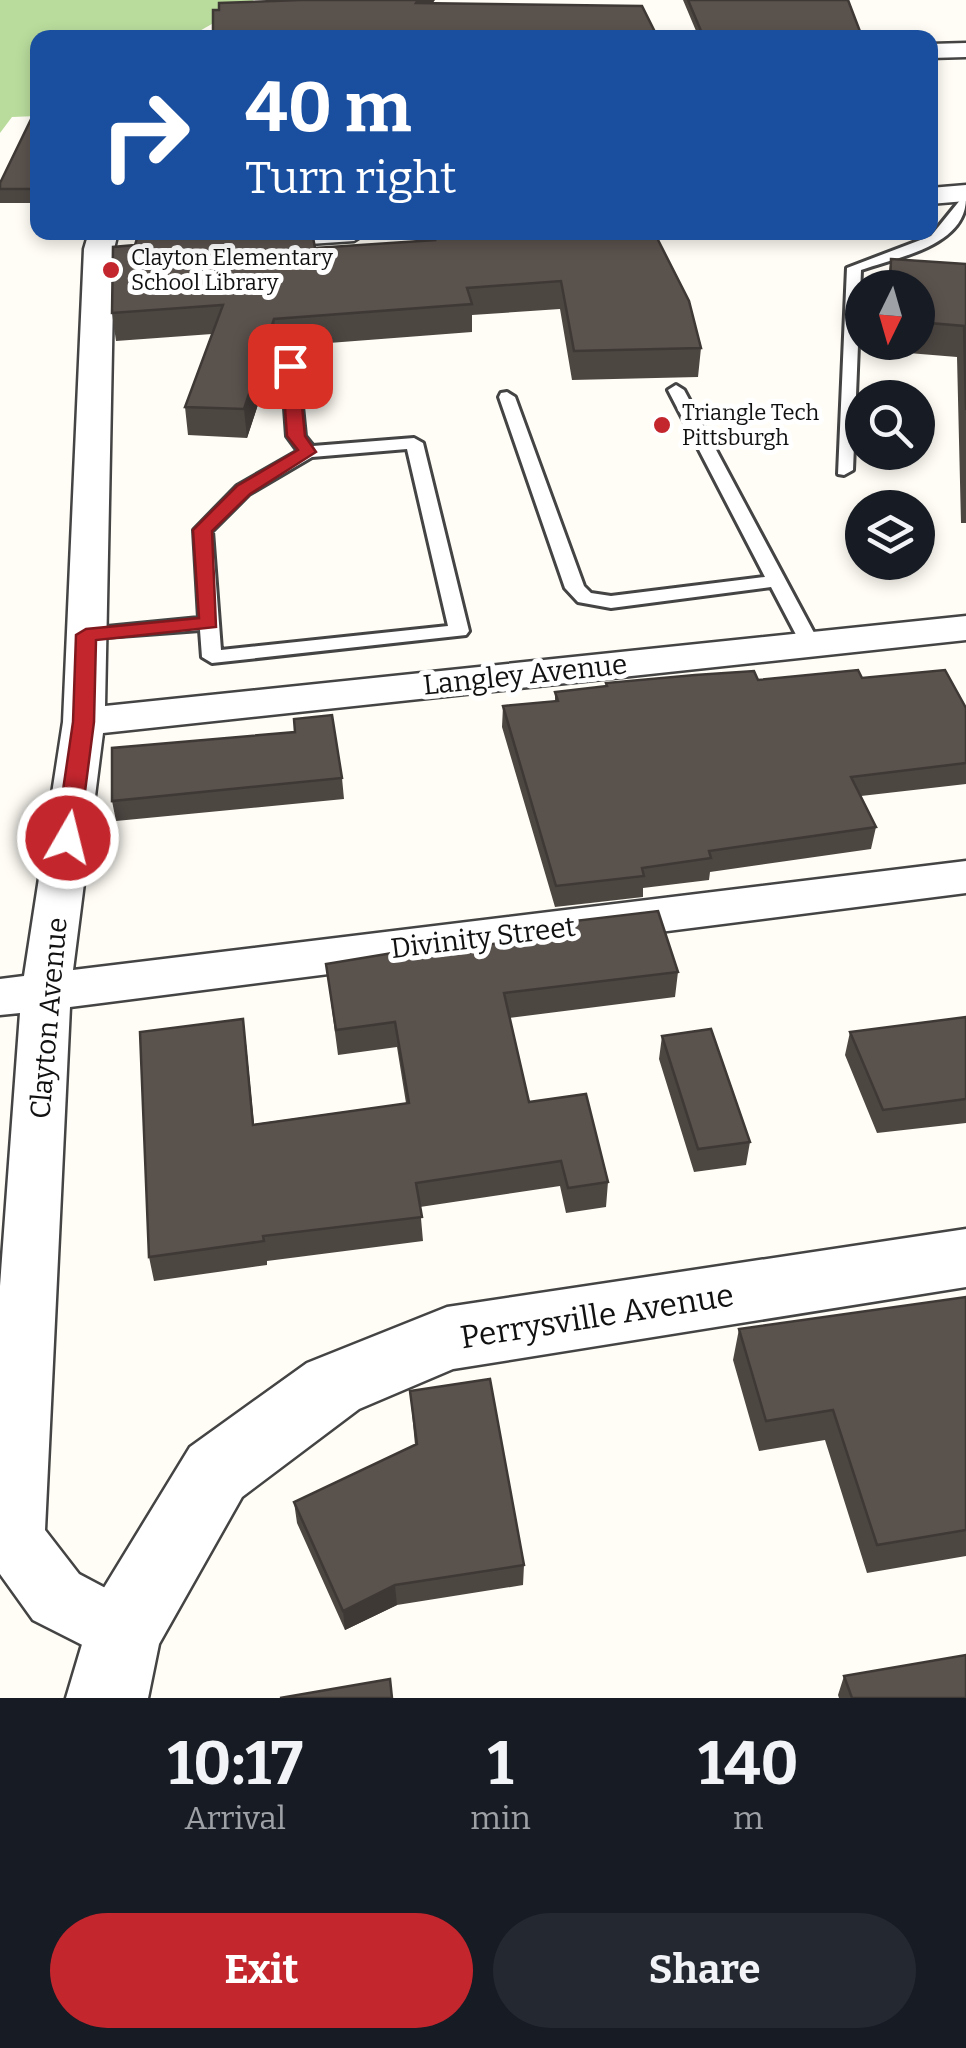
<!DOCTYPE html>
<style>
:root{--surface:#171b24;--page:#242831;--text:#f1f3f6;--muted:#9ea1a6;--accent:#c4262e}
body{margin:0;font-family:Bitter,serif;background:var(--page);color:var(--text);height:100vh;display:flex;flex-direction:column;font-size:38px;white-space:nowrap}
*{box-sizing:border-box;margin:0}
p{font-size:32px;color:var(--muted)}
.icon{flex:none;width:55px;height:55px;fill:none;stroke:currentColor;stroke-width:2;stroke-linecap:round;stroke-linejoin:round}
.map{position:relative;height:1698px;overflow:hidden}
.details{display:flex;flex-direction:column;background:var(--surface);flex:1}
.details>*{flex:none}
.top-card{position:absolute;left:30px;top:30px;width:908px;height:210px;border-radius:20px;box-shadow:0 5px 15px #0003;background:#1a4fa0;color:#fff;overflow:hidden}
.needle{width:65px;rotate:185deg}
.fabs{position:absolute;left:845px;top:270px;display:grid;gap:20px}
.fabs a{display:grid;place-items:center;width:90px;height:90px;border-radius:50%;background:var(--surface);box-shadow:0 5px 15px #0003;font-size:50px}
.pin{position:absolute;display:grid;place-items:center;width:85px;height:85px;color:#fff;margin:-42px;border-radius:20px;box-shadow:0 5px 15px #0006}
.me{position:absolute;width:110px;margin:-55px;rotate:8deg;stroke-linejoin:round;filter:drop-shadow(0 0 8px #0008)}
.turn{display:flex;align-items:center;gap:35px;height:210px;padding:0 50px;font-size:45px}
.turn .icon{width:130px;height:130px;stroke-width:2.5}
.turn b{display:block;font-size:70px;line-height:85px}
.eta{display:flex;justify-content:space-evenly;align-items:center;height:170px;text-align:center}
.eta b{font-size:60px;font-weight:700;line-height:70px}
.cta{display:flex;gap:20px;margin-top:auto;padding:20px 50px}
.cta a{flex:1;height:115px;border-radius:60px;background:var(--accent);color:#fff;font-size:40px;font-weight:700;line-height:115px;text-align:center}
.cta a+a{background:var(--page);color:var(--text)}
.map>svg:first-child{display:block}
</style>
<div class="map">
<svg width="966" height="1698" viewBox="0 0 966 1698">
<rect width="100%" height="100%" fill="#fffdf5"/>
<path fill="#b9dc9c" d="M0,0H254L189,37L38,38L37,116L12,117L0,133Z"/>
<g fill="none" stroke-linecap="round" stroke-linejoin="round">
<defs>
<path id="service" d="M966,198C966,246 898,257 861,270L853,470L844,475L838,474L847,268L931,236L961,199Z
M290,361L298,366L305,436L313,446L414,438L423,443L469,631L466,635L212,663L202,657L200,630L79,639L76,635L86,629L199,618L194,530L237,486L298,451L287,436L282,366ZM407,449L448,626L221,650L212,531L249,494L312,457Z
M676,385L684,390L820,644L817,648H803L771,587L611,608L578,602L565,588L499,397L501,393L507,392L515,397L584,586L591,593L611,596L765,577L668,390Z"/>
<path id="minor" d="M966,43V57L930,58V44Z
M966,185V201L930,204V188Z
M89,232H118L114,249L105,706L966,616V640L103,733L73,970L966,861V893L70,1007L45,1530L79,1574L145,1609L155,1632L145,1655L122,1665L33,1620L0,1574V1286L20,1013L0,1015V979L24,976L63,722L84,249Z
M241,232H368L354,241L250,248L235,239Z"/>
<path id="tertiary" d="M966,1229V1287L453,1369L359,1409L242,1497L159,1644L148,1698H66L94,1604L190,1447L307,1363L447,1307Z"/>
</defs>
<use href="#service" stroke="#444" stroke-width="6"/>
<use href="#minor" stroke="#444" stroke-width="5"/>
<use href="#tertiary" stroke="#444" stroke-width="5"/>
<use href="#service" fill="#fff" fill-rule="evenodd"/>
<use href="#minor" fill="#fff" fill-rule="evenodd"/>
<use href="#tertiary" fill="#fff" fill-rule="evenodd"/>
</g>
<path fill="#4d4742" d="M683,0H848L861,34V38H699Z
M38,109V203H0V183Z
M424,232H476L478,237L701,348L698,377L572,380L560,309L472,315V332L277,347L247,438L188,435L185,407L212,334L116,341L112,313L135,245L315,248L427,240Z
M891,259L966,264V523H961L957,357L884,351V342H918V288H886Z
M862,678L966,708V784L861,796L876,827L871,849L710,872L709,880L643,888V897L555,907L502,727L503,706L555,701V692L606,687V683Z
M342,778L344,799L116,821L112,801Z
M566,922L678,972L675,997L509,1018L529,1102L608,1182L606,1207L566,1213L560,1186L420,1207L423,1241L267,1261V1265L154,1281L149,1257L246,1044L254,1124L406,1103L397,1047L338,1055L326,964L566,935Z
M966,1017V1123L877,1133L845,1055L850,1032Z
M662,1036L750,1142L746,1165L694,1172L659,1059Z
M966,1297V1556L867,1573L825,1440L759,1451L733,1360L739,1329Z
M410,1391L524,1565L523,1585L397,1605L345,1630L297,1523L294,1502L415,1445Z
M844,1676L966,1698H839L838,1695Z"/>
<path fill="#3f3936" d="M418,0H435L416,26V3Z
M274,319L277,347L247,438L244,409Z
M243,1019L246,1044L256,1150L253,1125Z
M395,1585L397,1605L345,1630L343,1611Z"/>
<path fill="#5a524d" stroke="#3f3936" stroke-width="2.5" d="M301,0H418L416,3L642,6L658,38H213V10H219V3Z
M688,0H848L861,34L704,38Z
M36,109H38V189H0V183Z
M139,232H312L315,248L435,240L433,232H476L478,237L539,232H654L689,301L701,348L574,351L561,281L467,288L472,304L274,319L244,409L185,407L223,305L112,313L113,247L135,245Z
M891,259L966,264V410L964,326L918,322V288H890Z
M858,670L862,678L945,670L966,708V763L851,777L876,827L709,851L711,858L642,868L644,876L556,886L503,706L558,701L555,692L607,686L606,683L695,675L754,671L758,680Z
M332,715L342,778L112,801V748L295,732L294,719Z
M658,911L678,972L504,993L529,1102L586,1094L608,1182L568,1188L561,1161L416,1183L422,1217L263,1236L264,1241L149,1257L140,1032L243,1019L253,1125L409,1103L395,1022L336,1030L326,964L447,944L448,949L570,935L566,922Z
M966,1017V1099L883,1110L850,1032Z
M711,1029L750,1142L698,1149L662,1036Z
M966,1297V1530L877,1545L833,1410L766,1421L739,1329Z
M490,1379L524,1565L395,1585L343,1611L294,1502L417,1444L410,1391Z
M966,1655V1698H852L844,1676Z
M390,1679L392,1698H280Z"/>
<path fill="#c4262e" stroke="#7f191e" stroke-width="2.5" d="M290,361L298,366L305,436L316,452L250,494L212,531L216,627L96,640L94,722L79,838L75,843H60L56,838L73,722L76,635L86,629L199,618L193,530L237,486L298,450L287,436L282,366Z"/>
<g fill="#c4262e" stroke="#fff" stroke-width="4">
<circle cx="111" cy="270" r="10"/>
<circle cx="662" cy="425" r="10"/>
</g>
<g text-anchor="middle" stroke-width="10" stroke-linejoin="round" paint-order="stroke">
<g font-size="22" fill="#111" stroke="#fff" text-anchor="start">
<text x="131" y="265">Clayton Elementary<tspan x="131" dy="25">School Library</tspan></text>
<text x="682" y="420">Triangle Tech<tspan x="682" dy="25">Pittsburgh</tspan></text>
</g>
<g font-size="28" fill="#111" stroke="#fff">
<text transform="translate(525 674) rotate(-6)" y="10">Langley Avenue</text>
<text transform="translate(483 937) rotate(-7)" y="10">Divinity Street</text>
<text transform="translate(48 1018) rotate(-85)" y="10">Clayton Avenue</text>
</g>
<g font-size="32" fill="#111" stroke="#fff">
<text transform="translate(597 1316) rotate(-9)" y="11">Perrysville Avenue</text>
</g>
</g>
</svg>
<div class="fabs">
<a><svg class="needle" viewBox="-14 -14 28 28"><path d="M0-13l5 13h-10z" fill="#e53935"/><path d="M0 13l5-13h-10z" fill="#9ea1a6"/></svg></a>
<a><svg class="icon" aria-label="search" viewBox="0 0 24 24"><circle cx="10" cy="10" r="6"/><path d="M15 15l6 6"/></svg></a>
<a><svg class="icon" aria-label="layers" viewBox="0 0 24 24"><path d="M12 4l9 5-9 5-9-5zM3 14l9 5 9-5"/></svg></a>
</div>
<div class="pin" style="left:290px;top:366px;background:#d93025"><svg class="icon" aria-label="arrive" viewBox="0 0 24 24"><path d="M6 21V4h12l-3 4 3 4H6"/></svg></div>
<svg class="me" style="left:68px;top:838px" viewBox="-20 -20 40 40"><circle r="17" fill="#c4262e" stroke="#fff" stroke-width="3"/><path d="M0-11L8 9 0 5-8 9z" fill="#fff"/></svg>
<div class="top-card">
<div class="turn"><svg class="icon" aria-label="right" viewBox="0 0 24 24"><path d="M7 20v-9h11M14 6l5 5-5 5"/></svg><div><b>40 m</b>Turn right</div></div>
</div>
</div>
<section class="details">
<div class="eta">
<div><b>10:17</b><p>Arrival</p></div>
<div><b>1</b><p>min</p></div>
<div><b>140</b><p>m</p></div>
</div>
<div class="cta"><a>Exit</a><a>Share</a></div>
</section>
